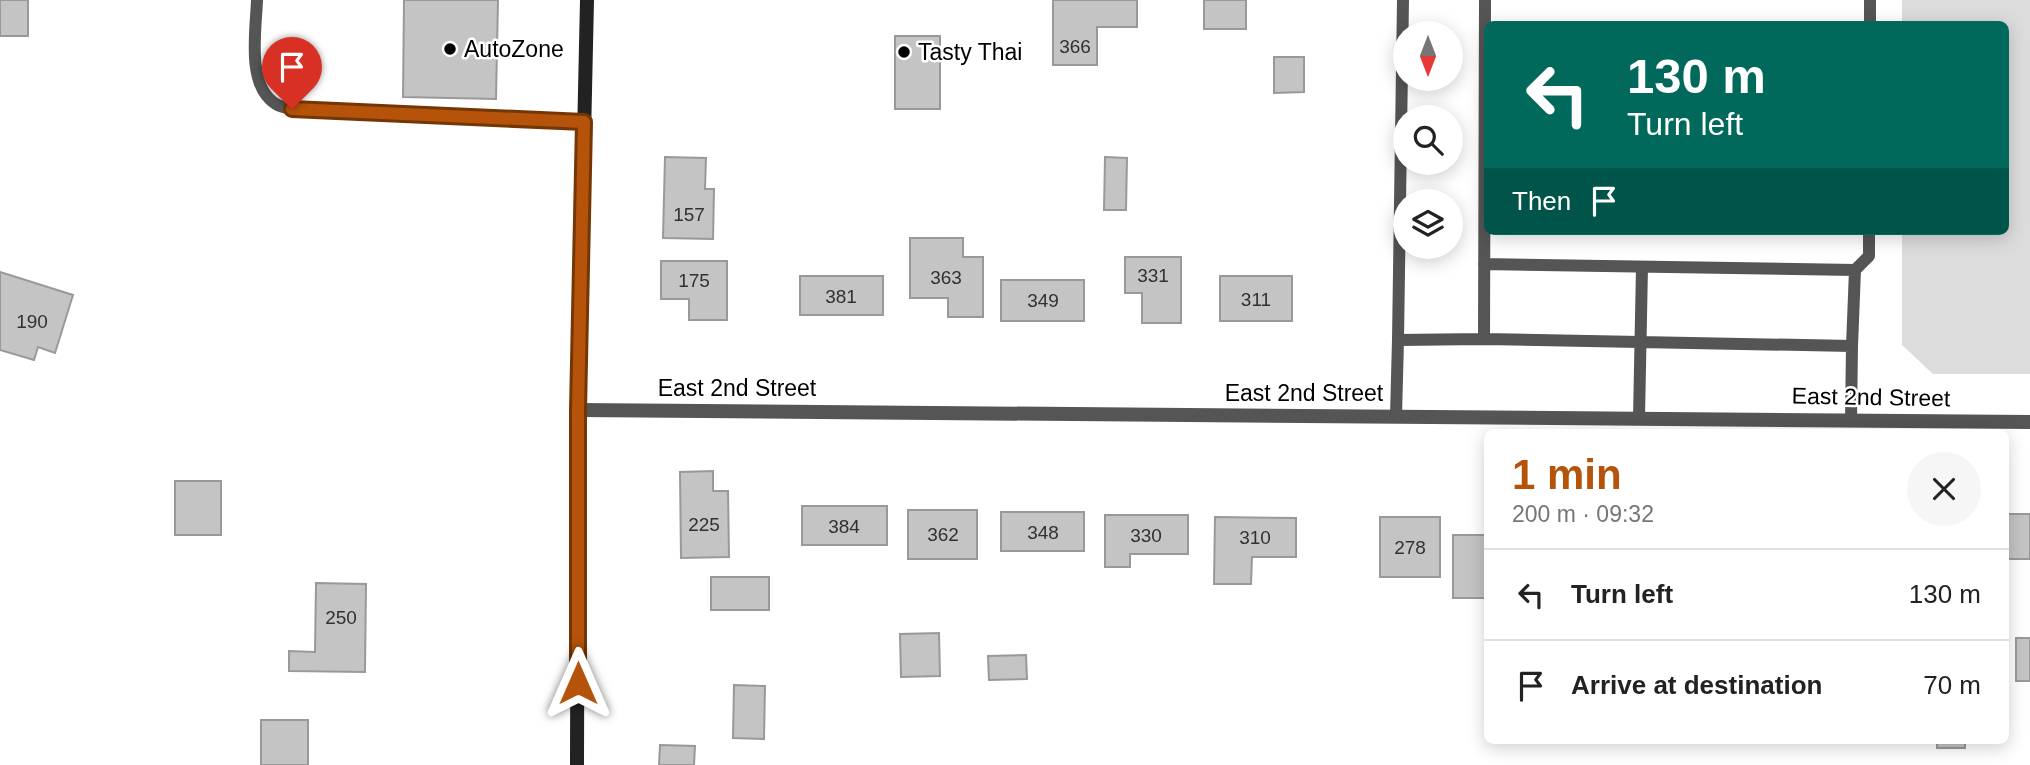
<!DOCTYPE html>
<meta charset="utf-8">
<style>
:root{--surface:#fff;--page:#f6f6f6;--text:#222;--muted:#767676;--line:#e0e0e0;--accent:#b45309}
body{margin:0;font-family:Arial,sans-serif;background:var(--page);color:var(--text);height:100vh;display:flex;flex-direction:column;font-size:26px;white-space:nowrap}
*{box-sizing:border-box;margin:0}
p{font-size:23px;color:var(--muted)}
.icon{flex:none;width:38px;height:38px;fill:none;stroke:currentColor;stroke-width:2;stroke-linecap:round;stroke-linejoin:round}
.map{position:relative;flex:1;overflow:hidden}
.sheet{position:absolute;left:1484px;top:429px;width:525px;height:315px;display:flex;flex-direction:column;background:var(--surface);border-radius:10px;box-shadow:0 4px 18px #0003}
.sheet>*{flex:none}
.banner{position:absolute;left:1484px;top:21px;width:525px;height:214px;border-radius:10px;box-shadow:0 4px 18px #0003;background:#00695c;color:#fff;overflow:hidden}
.needle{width:46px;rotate:180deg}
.tools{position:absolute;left:1393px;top:21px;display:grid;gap:14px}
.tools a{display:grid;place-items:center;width:70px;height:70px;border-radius:50%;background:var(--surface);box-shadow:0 4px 18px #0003;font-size:35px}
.pin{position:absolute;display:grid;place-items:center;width:60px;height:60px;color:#fff;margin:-72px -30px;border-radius:50% 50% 50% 0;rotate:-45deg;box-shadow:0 0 7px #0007}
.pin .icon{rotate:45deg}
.me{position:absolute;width:77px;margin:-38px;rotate:0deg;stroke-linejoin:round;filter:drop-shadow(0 0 5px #0008)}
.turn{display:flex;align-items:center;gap:24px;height:147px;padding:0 28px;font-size:32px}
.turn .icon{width:91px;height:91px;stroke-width:2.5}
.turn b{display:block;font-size:49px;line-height:60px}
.then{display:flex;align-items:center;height:66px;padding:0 28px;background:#0003;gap:14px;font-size:26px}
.round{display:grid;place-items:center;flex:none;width:74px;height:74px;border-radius:37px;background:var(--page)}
.overview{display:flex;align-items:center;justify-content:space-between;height:119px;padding:0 28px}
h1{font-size:42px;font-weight:800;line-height:52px;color:var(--accent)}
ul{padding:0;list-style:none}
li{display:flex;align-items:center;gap:21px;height:91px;padding:0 28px;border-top:2px solid var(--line)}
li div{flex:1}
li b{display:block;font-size:26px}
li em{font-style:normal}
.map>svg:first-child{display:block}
</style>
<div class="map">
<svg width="2030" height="765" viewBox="0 0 2030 765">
<rect width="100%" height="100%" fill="#fff"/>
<path fill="#dcdcdc" d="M1902,0H2030V374H1933L1902,345V231H2006V24H1902Z"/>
<path fill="#c4c4c4" stroke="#999" stroke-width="2" d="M0,0H28V36H0Z
M404,0H498L496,99L403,97Z
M1053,0H1137V27H1097V65H1053Z
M1204,0H1246V29H1204Z
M1652,23H1718V24H1652Z
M895,36H940V109H895Z
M1274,57H1304V92L1274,93Z
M665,157L706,158L705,189H714L713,239L663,238Z
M1105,157L1127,158L1126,210H1104Z
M910,238H963V257H983V317H948V298H910Z
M1125,257H1181V323H1142V293H1125Z
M661,261H727V320H689V299H661Z
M0,272L73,295L55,353L38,347L34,360L0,350Z
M800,276H883V315H800Z
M1220,276H1292V321H1220Z
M1001,280H1084V321H1001Z
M713,471V491H728L729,557L681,558L680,472Z
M175,481H221V535H175Z
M802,506H887V545H802Z
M908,510H977V559H908Z
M1001,512H1084V551H1001Z
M2006,514H2030V559H2006Z
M1105,515H1188V554H1130V567H1105Z
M1215,517L1296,518V557H1252L1251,584H1214Z
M1380,517H1440V577H1380Z
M1453,535H1488V598H1453Z
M711,577H769V610H711Z
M316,583L366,584L365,672L289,671V651L315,652Z
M939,633L940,676L901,677L900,634Z
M2016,638H2030V681H2016Z
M1026,655L1027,679L989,680L988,656Z
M734,685L765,686L764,739L733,738Z
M261,720H308V765H261Z
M1937,740H1965V748H1937Z
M660,745L695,746L694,765H659Z"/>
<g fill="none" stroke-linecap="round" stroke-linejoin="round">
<path stroke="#555" stroke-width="12" d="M257,0C256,30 246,86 276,104C281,107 288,108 292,109L584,122
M1403,0L1398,340L1484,339
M1870,24V0
M1484,264L1855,270L1852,346L1484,339L1485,0
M1855,270L1869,256V231
M1396,416L1398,340
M1639,418L1642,267
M1851,420L1852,346"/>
<path stroke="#555" stroke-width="14" d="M578,410L2030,422"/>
<path stroke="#222" stroke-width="14" d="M577,765L578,410L587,0"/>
</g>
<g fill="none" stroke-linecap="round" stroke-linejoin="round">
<defs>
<path id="route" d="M292,109L584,122L578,410V683"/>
</defs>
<use href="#route" stroke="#753606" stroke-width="18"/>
<use href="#route" stroke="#b45309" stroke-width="12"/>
</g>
<g fill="#000" stroke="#fff" stroke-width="2.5">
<circle cx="450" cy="49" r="7"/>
<circle cx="904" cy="52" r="7"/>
</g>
<g text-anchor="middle" stroke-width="5" stroke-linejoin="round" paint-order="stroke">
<g font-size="19" fill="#313131">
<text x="1075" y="53">366</text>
<text x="689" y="221">157</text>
<text x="1153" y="282">331</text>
<text x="946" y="284">363</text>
<text x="694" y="287">175</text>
<text x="841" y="303">381</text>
<text x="1256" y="306">311</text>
<text x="1043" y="307">349</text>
<text x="32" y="328">190</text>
<text x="704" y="531">225</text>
<text x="844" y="533">384</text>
<text x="1043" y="539">348</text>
<text x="943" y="541">362</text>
<text x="1146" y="542">330</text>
<text x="1255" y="544">310</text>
<text x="1410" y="554">278</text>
<text x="341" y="624">250</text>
</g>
<g font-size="23" fill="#000" stroke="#fff" text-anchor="start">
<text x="464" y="57">AutoZone</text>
<text x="918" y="60">Tasty Thai</text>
</g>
<g font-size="23" fill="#000" stroke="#fff">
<text x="737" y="396">East 2nd Street</text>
<text x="1304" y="401">East 2nd Street</text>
<text transform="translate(1871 397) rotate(1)" y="8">East 2nd Street</text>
</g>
</g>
</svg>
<div class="tools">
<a><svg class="needle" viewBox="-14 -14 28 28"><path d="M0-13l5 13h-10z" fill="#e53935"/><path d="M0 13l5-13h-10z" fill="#767676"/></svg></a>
<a><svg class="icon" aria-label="search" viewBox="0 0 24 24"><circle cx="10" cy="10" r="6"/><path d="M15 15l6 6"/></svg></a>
<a><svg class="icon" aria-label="layers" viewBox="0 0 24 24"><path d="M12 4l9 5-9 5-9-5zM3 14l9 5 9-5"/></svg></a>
</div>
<div class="pin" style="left:292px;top:109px;background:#d93025"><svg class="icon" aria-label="arrive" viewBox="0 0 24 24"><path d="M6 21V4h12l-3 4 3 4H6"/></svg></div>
<svg class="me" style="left:578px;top:683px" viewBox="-20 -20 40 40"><path d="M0-17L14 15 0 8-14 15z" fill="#b45309" stroke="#fff" stroke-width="4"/></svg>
<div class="banner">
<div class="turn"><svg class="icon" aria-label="left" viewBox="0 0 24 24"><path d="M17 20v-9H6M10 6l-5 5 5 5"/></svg><div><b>130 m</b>Turn left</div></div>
<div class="then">Then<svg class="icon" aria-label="arrive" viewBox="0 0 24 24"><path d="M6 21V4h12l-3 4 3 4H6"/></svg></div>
</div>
<section class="sheet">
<div class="overview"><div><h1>1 min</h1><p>200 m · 09:32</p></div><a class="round"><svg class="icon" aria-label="close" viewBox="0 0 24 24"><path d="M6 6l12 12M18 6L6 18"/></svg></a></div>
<ul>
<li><svg class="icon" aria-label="left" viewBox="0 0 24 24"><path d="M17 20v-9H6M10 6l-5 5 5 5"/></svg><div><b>Turn left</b></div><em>130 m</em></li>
<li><svg class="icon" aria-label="arrive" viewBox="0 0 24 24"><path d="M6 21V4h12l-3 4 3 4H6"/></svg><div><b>Arrive at destination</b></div><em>70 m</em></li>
</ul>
</section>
</div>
